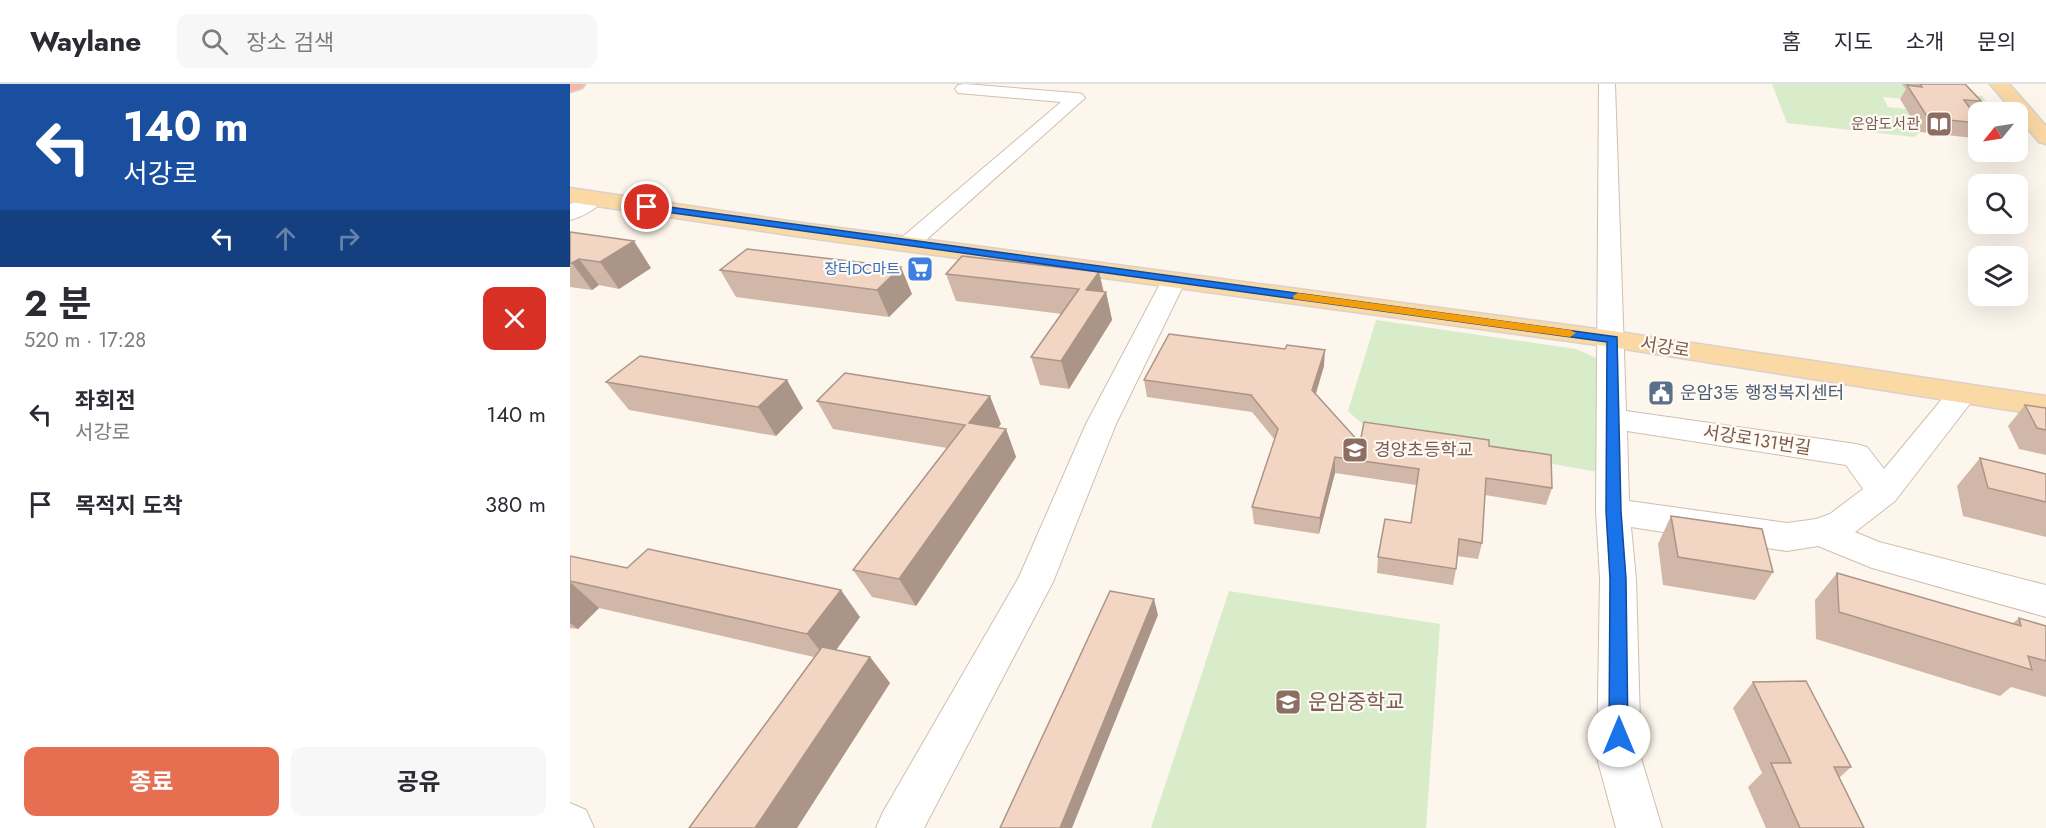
<!DOCTYPE html>
<html lang="ko">
<meta charset="utf-8">
<style>
:root{--surface:#fff;--page:#f7f7f7;--text:#2b2b33;--muted:#7c7c81;--line:#e1e1e2;--accent:#e76f51}
body{margin:0;font-family:Jost,"Noto Sans KR",sans-serif;background:var(--page);color:var(--text);height:100vh;display:flex;flex-direction:column;font-size:22px;white-space:nowrap}
*{box-sizing:border-box;margin:0}
p{font-size:20px;color:var(--muted)}
.icon{flex:none;width:33px;height:33px;fill:none;stroke:currentColor;stroke-width:2;stroke-linecap:round;stroke-linejoin:round}
.map{position:relative;flex:1;overflow:hidden}
.side{display:flex;flex-direction:column;background:var(--surface);width:570px}
.side>*{flex:none}
.banner{background:#1a4fa0;color:#fff;overflow:hidden}
.needle{width:39px;rotate:240deg}
.tools{position:absolute;left:1398px;top:18px;display:grid;gap:12px}
.tools a{display:grid;place-items:center;width:60px;height:60px;border-radius:12px;background:var(--surface);box-shadow:0 6px 24px #0002;font-size:30px}
.pin{position:absolute;display:grid;place-items:center;width:51px;height:51px;color:#fff;margin:-26px;border:3px solid #fff;border-radius:50%;box-shadow:0 2px 6px #0007}
.me{position:absolute;width:66px;margin:-33px;rotate:0deg;stroke-linejoin:round;filter:drop-shadow(0 0 4px #0008)}
.turn{display:flex;align-items:center;gap:21px;height:126px;padding:0 24px;font-size:27px}
.turn .icon{width:78px;height:78px;stroke-width:2.5}
.turn b{display:block;font-size:42px;line-height:51px}
.lanes{display:flex;align-items:center;height:57px;padding:0 24px;background:#0003;justify-content:center;gap:30px;direction:ltr}
.lanes .off{opacity:.35}
.round{display:grid;place-items:center;flex:none;width:63px;height:63px;border-radius:12px;background:var(--page)}
.headline{display:flex;align-items:center;justify-content:space-between;height:102px;padding:0 24px}
h1{font-size:36px;font-weight:700;line-height:45px}
.primary-button{display:flex;gap:12px;margin-top:auto;padding:12px 24px}
.primary-button a{flex:1;height:69px;border-radius:12px;background:var(--accent);color:#fff;font-size:24px;font-weight:700;line-height:69px;text-align:center}
.primary-button a+a{background:var(--page);color:var(--text)}
ul{padding:0;list-style:none}
li{display:flex;align-items:center;gap:18px;height:90px;padding:0 24px}
li div{flex:1}
li b{display:block;font-size:22px}
li em{font-style:normal}
header{display:flex;align-items:center;gap:36px;box-sizing:border-box;height:84px;padding:0 30px;background:var(--surface);border-bottom:2px solid var(--line)}
header strong{font-size:28px}
nav{display:flex;gap:33px;margin-inline-start:auto;font-size:21px}
.search{width:420px;height:54px;background:var(--page);display:flex;align-items:center;gap:15px;box-sizing:border-box;padding:0 21px;border-radius:12px;color:var(--muted);font-size:22px}
main{display:flex;flex:1;min-height:0}
.map>svg:first-child{display:block}
</style>
<header>
<strong>Waylane</strong>
<div class="search"><svg class="icon" aria-label="search" viewBox="0 0 24 24"><circle cx="10" cy="10" r="6"/><path d="M15 15l6 6"/></svg>장소 검색</div>
<nav><a>홈</a><a>지도</a><a>소개</a><a>문의</a></nav>
</header>
<main>
<section class="side">
<div class="banner">
<div class="turn"><svg class="icon" aria-label="left" viewBox="0 0 24 24"><path d="M17 20v-9H6M10 6l-5 5 5 5"/></svg><div><b>140 m</b>서강로</div></div>
<div class="lanes"><svg class="icon" aria-label="left" viewBox="0 0 24 24"><path d="M17 20v-9H6M10 6l-5 5 5 5"/></svg><svg class="icon off" aria-label="ahead" viewBox="0 0 24 24"><path d="M12 20V5M6 11l6-6 6 6"/></svg><svg class="icon off" aria-label="right" viewBox="0 0 24 24"><path d="M7 20v-9h11M14 6l5 5-5 5"/></svg></div>
</div>
<div class="headline"><div><h1>2 분</h1><p>520 m · 17:28</p></div><a class="round" style="background:#d93025;color:#fff"><svg class="icon" aria-label="close" viewBox="0 0 24 24"><path d="M6 6l12 12M18 6L6 18"/></svg></a></div>
<ul>
<li><svg class="icon" aria-label="left" viewBox="0 0 24 24"><path d="M17 20v-9H6M10 6l-5 5 5 5"/></svg><div><b>좌회전</b><p>서강로</p></div><em>140 m</em></li>
<li><svg class="icon" aria-label="arrive" viewBox="0 0 24 24"><path d="M6 21V4h12l-3 4 3 4H6"/></svg><div><b>목적지 도착</b></div><em>380 m</em></li>
</ul>
<div class="primary-button"><a>종료</a><a>공유</a></div>
</section>
<div class="map">
<svg width="1476" height="744" viewBox="0 0 1476 744">
<rect width="100%" height="100%" fill="#fdf6ec"/>
<path fill="#d8ecc9" d="M1202,0H1371L1379,9L1412,12L1416,17C1382,14 1348,17 1313,13L1318,23L1336,25L1350,48L1344,53L1217,39Z
M806,236L1006,265L1033,277V389L800,347L778,327Z
M659,507L870,540L856,744H581Z"/>
<g fill="none" stroke-linecap="round" stroke-linejoin="round">
<defs>
<path id="minor" d="M395,0L506,9L512,10L515,14L346,165L338,167L330,165L326,160L330,155L491,18L388,9L385,5L388,1Z
M1029,0H1045L1056,327L1286,360L1297,363L1314,385L1382,303L1392,301L1402,303L1407,310L1402,317L1325,417L1285,448L1309,458L1476,501V533L1302,484L1248,462L1217,467L1061,443L1066,495L1071,674L1092,744H1046L1027,674L1030,495L1026,427ZM1057,347L1276,381L1293,405L1260,430L1246,435L1217,439L1059,417Z
M23,109L31,110L34,115C27,125 12,133 0,136V120Z
M604,189L613,191L616,196L546,340L483,498L354,744H306L313,728L449,493L516,340L592,196L595,191Z
M0,719L16,726L24,744H0Z"/>
<path id="major" d="M1420,0H1439L1476,42V60L1469,58L1448,33V28H1444Z
M0,104L225,138L1042,247L1476,312V332L1042,263L225,152L0,118Z"/>
<path id="highway" d="M0,0H15L12,4L0,8Z"/>
</defs>
<use href="#minor" stroke="#d1beb0" stroke-width="2"/>
<use href="#major" stroke="#dad1cd" stroke-width="3"/>
<use href="#highway" stroke="#dad1cd" stroke-width="3"/>
<use href="#minor" fill="#fff" fill-rule="evenodd"/>
<use href="#major" fill="#fbd9a5" fill-rule="evenodd"/>
<use href="#highway" fill="#f7b7a3" fill-rule="evenodd"/>
</g>
<path fill="#d1b7a8" d="M1332,0H1395L1411,17L1404,29L1408,35V44L1403,54L1350,48L1330,15L1336,5Z
M0,148L81,184L49,205L29,201L22,206L0,203Z
M150,186L342,210L319,233L166,213Z
M529,188L534,208H536L542,236L499,305L470,301L461,273L492,230L386,217L376,190Z
M754,282L745,310L790,359L919,362L982,404L976,421L915,411L912,459L908,475L887,472L886,485L883,501L807,489L808,473L841,439L846,401L765,389L749,450L684,440L682,423L705,356L682,328L577,313L574,296Z
M36,298L233,324L206,352L59,326Z
M247,317L431,340L427,344L436,345L446,373L346,522L302,513L283,486L377,364L263,345Z
M1455,321L1476,324V371L1449,365L1438,342Z
M1410,374L1476,390V453L1393,432L1387,402Z
M1101,432L1203,488L1185,516L1093,501L1088,460Z
M0,472L290,533L266,566L300,573L320,599L227,744H119L244,573L29,524L8,545L0,544Z
M1267,489L1442,540L1449,534L1476,542V613L1441,603L1430,612L1246,555L1245,516Z
M1183,598L1281,683L1269,694L1294,744H1196L1178,703L1192,689L1163,624Z"/>
<path fill="#aa9588" d="M64,157L81,184L49,205L30,178Z
M9,175L29,201L22,206L2,179Z
M331,183L342,210L319,233L307,206Z
M529,188L534,211L536,208L542,236L499,305L491,277L516,206Z
M755,266L754,282L742,323V306Z
M217,296L233,324L206,352L188,323Z
M420,312L431,340L410,367L399,339Z
M436,345L446,373L346,522L329,495Z
M765,373V389L749,450L750,434Z
M0,498L29,524L8,545L0,539Z
M271,506L290,533L258,577L237,550Z
M584,515L588,531L502,744H490Z
M300,573L320,599L227,744H185Z"/>
<path fill="#f3d5c3" stroke="#aa9588" stroke-width="1.5" d="M1350,0H1395L1411,17L1394,16L1408,35V39L1358,34L1337,1L1352,3Z
M0,148L64,157L30,178L9,175L2,179H0Z
M177,165L331,183L307,206L150,186Z
M392,172L529,188L516,206L536,208L491,277L461,273L509,205L376,190Z
M599,250L715,265L717,261L755,266L742,306L790,359L794,338L919,356V362L981,371L982,404L916,394L912,459L889,455L886,485L808,473L815,435L841,439L849,385L765,373L750,434L682,423L708,345L681,311L574,296Z
M70,272L217,296L188,323L36,298Z
M275,289L420,312L399,339L436,345L329,495L283,486L395,341L247,317Z
M1455,321L1476,324V346L1467,344Z
M1410,374L1476,390V418L1418,404Z
M1101,432L1192,445L1203,488L1108,473Z
M78,465L271,506L237,550L0,497V472L57,484Z
M1267,489L1451,542L1449,534L1476,542V577L1458,572L1462,586L1269,528Z
M540,507L584,515L490,744H430Z
M252,563L300,573L185,744H119Z
M1236,597L1281,683H1264L1294,744H1230L1201,679H1221L1183,598Z"/>
<path fill="#1a73e8" stroke="#114b97" stroke-width="1.5" d="M77,120L1047,253L1051,427L1056,495L1058,652L1055,658L1049,660L1042,658L1039,652L1040,495L1036,427L1037,258L74,125L72,123Z"/>
<path fill="#f59e0b" d="M728,209L1000,246L1006,249L1000,253L724,215L723,212Z"/>
<defs>
<symbol id="library-square" viewBox="-11 -11 22 22"><rect x="-9" y="-9" width="18" height="18" rx="4" fill="#8d6e63" stroke="#fffaf3"/><path d="M-6-4Q-3-5.5-.7-3.5V5Q-3 3-6 4ZM6-4Q3-5.5 .7-3.5V5Q3 3 6 4Z" fill="#fff"/></symbol>
<symbol id="supermarket-square" viewBox="-11 -11 22 22"><rect x="-9" y="-9" width="18" height="18" rx="4" fill="#3f7fe0" stroke="#fffaf3"/><path d="M-6-5.5h2.5l.6 2H6L4.5 2H-2.5L-4.4-4H-6ZM-1.5 3.2a1.3 1.3 0 1 0 .1 0ZM3 3.2a1.3 1.3 0 1 0 .1 0Z" fill="#fff"/></symbol>
<symbol id="civic-square" viewBox="-11 -11 22 22"><rect x="-9" y="-9" width="18" height="18" rx="4" fill="#5c6f8a" stroke="#fffaf3"/><path d="M-.6-6.5H3V-4.5H.6V-3L4-1V1h2V6H-6V1h2V-1L-.6-3ZM-1.2 2.5V6h2.4V2.5Z" fill="#fff"/></symbol>
<symbol id="school-square" viewBox="-11 -11 22 22"><rect x="-9" y="-9" width="18" height="18" rx="4" fill="#8d6e63" stroke="#fffaf3"/><path d="M0-5L7-2L0 1L-7-2ZM-4 1L0 2.5L4 1V4Q0 6-4 4Z" fill="#fff"/></symbol>
</defs>
<g fill-rule="evenodd">
<use href="#library-square" x="1354" y="25" width="30" height="30"/>
<use href="#supermarket-square" x="335" y="170" width="30" height="30"/>
<use href="#civic-square" x="1076" y="294" width="30" height="30"/>
<use href="#school-square" x="770" y="351" width="30" height="30"/>
<use href="#school-square" x="703" y="603" width="30" height="30"/>
</g>
<g text-anchor="middle" stroke-width="4.5" stroke-linejoin="round" paint-order="stroke">
<g font-size="15" fill="#785e54" stroke="#fffaf3" text-anchor="end">
<text x="1350" y="45">운암도서관</text>
</g>
<g font-size="15" fill="#366cbe" stroke="#fffaf3" text-anchor="end">
<text x="330" y="190">장터DC마트</text>
</g>
<g font-size="18" fill="#7a5c4d" stroke="#fffaf3">
<text transform="translate(1095 263) rotate(9)" y="6">서강로</text>
<text transform="translate(1187 356) rotate(9)" y="6">서강로131번길</text>
</g>
<g font-size="18" fill="#4e5e75" stroke="#fffaf3" text-anchor="start">
<text x="1110" y="315">운암3동 행정복지센터</text>
</g>
<g font-size="18" fill="#785e54" stroke="#fffaf3" text-anchor="start">
<text x="804" y="372">경양초등학교</text>
</g>
<g font-size="21" fill="#785e54" stroke="#fffaf3" text-anchor="start">
<text x="738" y="625">운암중학교</text>
</g>
</g>
</svg>
<div class="tools">
<a><svg class="needle" viewBox="-14 -14 28 28"><path d="M0-13l5 13h-10z" fill="#e53935"/><path d="M0 13l5-13h-10z" fill="#7c7c81"/></svg></a>
<a><svg class="icon" aria-label="search" viewBox="0 0 24 24"><circle cx="10" cy="10" r="6"/><path d="M15 15l6 6"/></svg></a>
<a><svg class="icon" aria-label="layers" viewBox="0 0 24 24"><path d="M12 4l9 5-9 5-9-5zM3 14l9 5 9-5"/></svg></a>
</div>
<div class="pin" style="left:77px;top:123px;background:#d93025"><svg class="icon" aria-label="arrive" viewBox="0 0 24 24"><path d="M6 21V4h12l-3 4 3 4H6"/></svg></div>
<svg class="me" style="left:1049px;top:652px" viewBox="-20 -20 40 40"><circle r="19" fill="#fff"/><path d="M0-13L10 11 0 6-10 11z" fill="#1a73e8"/></svg>
</div>
</main>
